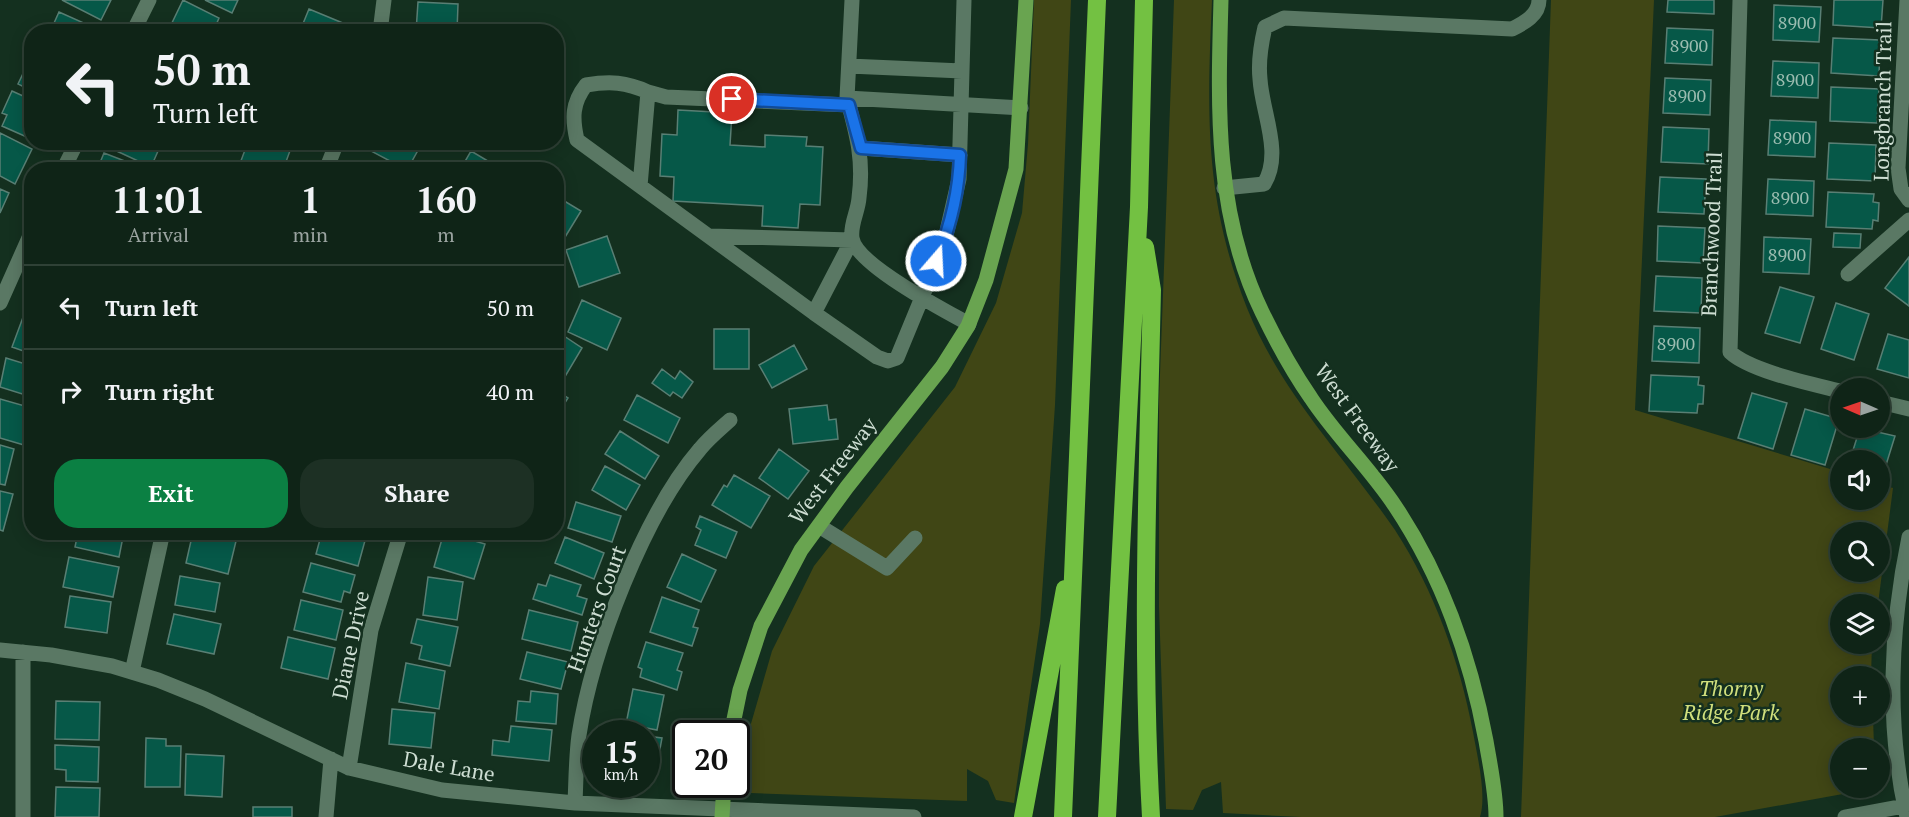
<!DOCTYPE html>
<meta charset="utf-8">
<style>
:root{--surface:#0f2417;--page:#1d3024;--text:#f1f3f6;--muted:#9ba4a1;--line:#2f4136;--accent:#0b8043}
body{margin:0;font-family:"PT Serif",serif;background:var(--page);color:var(--text);height:100vh;display:flex;flex-direction:column;font-size:22px;white-space:nowrap}
*{box-sizing:border-box;margin:0}
p{font-size:20px;color:var(--muted)}
.icon{flex:none;width:33px;height:33px;fill:none;stroke:currentColor;stroke-width:2;stroke-linecap:round;stroke-linejoin:round}
.map{position:relative;flex:1;overflow:hidden}
.drawer{position:absolute;left:24px;top:162px;width:540px;height:378px;display:flex;flex-direction:column;background:var(--surface);border-radius:24px;box-shadow:0 3px 15px #0003,0 0 0 2px var(--line)}
.drawer>*{flex:none}
.hud{position:absolute;left:24px;top:24px;width:540px;height:126px;border-radius:24px;box-shadow:0 3px 15px #0003,0 0 0 2px var(--line);background:#0f2417;color:var(--text);overflow:hidden}
.needle{width:39px;rotate:272deg}
.fabs{position:absolute;left:1830px;top:378px;display:grid;gap:12px}
.fabs a{display:grid;place-items:center;width:60px;height:60px;border-radius:50%;background:var(--surface);box-shadow:0 3px 15px #0003,0 0 0 2px var(--line);font-size:30px}
.speed{position:absolute;left:582px;top:720px;display:flex;gap:12px;font-size:30px;font-weight:700;text-align:center}
.speed>*{display:grid;place-content:center;width:78px;height:78px;border-radius:50%;background:var(--surface);box-shadow:0 3px 15px #0003,0 0 0 2px var(--line);line-height:1}
.speed small{font-size:15px;font-weight:400}
.speed .limit{border:3px solid #111;border-radius:9px;background:#fff;color:#111}
.pin{position:absolute;display:grid;place-items:center;width:51px;height:51px;color:#fff;margin:-26px;border:3px solid #fff;border-radius:50%;box-shadow:0 2px 6px #0007}
.me{position:absolute;width:66px;margin:-33px;rotate:19deg;stroke-linejoin:round;filter:drop-shadow(0 0 4px #0008)}
.turn{display:flex;align-items:center;gap:21px;height:126px;padding:0 30px;font-size:27px}
.turn .icon{width:78px;height:78px;stroke-width:2.5}
.turn b{display:block;font-size:42px;line-height:51px}
.eta{display:flex;justify-content:space-evenly;align-items:center;height:102px;text-align:center}
.eta b{font-size:36px;font-weight:700;line-height:42px}
.button{display:flex;gap:12px;margin-top:auto;padding:12px 30px}
.button a{flex:1;height:69px;border-radius:24px;background:var(--accent);color:#fff;font-size:24px;font-weight:700;line-height:69px;text-align:center}
.button a+a{background:var(--page);color:var(--text)}
ul{padding:0;list-style:none}
li{display:flex;align-items:center;gap:18px;height:84px;padding:0 30px;border-top:2px solid var(--line)}
li div{flex:1}
li b{display:block;font-size:22px}
li em{font-style:normal}
.map>svg:first-child{display:block}
</style>
<div class="map">
<svg width="1909" height="817" viewBox="0 0 1909 817">
<rect width="100%" height="100%" fill="#14301f"/>
<path fill="#404615" fill-rule="evenodd" d="M1034,0H1071L1055,405L1040,624L1014,803L996,800L988,781L967,769V801L751,793L743,790L741,783L748,734L772,651L814,566L955,387L996,303L1022,213L1028,144Z
M1174,0H1212C1207,114 1204,199 1247,308C1281,393 1344,456 1395,530C1434,590 1460,662 1473,732C1477,755 1487,795 1480,817H1301L1223,813L1221,782L1202,790L1193,810L1166,809L1159,607V401Z
M1551,0H1654L1635,410L1840,472V500H1880V484L1893,488L1878,604H1840V644H1872L1871,676H1840V716H1873L1874,748H1840V788H1876L1715,817H1521ZM1840,532H1880V572H1840Z"/>
<path fill="#065848" stroke="#597f74" stroke-width="1.5" d="M62,0H111L101,20Z
M183,0L219,18L213,32H179L170,27Z
M205,0H238L232,13Z
M1668,0H1714V14L1667,12Z
M1834,0H1883L1881,28L1833,25Z
M418,2L458,4L457,32H416Z
M1774,5L1821,7L1819,42L1773,40Z
M309,9L350,26L348,32L300,31Z
M59,12L95,28L93,32H50Z
M1667,28L1713,30L1712,65L1665,63Z
M1833,38L1880,40L1879,76L1831,73Z
M32,55V91L18,84Z
M1773,61L1819,63L1818,98L1771,96Z
M1665,78L1711,80L1710,115L1663,113Z
M1831,87L1879,89L1877,123L1830,121Z
M12,91L32,100V131L29,138L2,126L7,115L2,113Z
M678,110L732,113L730,145L765,147V135L807,137L806,146L823,147L820,205L800,204L798,228L762,226L763,206L673,201L674,177L660,176L662,134L677,135Z
M1770,120L1816,122L1815,157L1768,155Z
M1663,127L1709,129L1708,164L1661,162Z
M0,133L32,149L15,184L0,176Z
M110,142H162L151,167L108,147Z
M248,142H277L291,148L283,170H248L239,166Z
M372,142H422V143L407,170L369,150Z
M1829,143L1876,145L1875,181L1827,179Z
M471,151L498,167L496,170H460Z
M104,153L143,168V170H97Z
M1660,177L1706,179L1704,214L1658,212Z
M1768,179L1814,181L1813,216L1766,214Z
M0,189L9,193L0,213Z
M1828,192L1874,194L1873,202L1879,203L1878,221L1873,220L1872,229L1826,227Z
M556,196L581,211L559,247L556,246Z
M1658,226L1705,228L1703,263L1657,261Z
M1834,233L1861,234L1860,248L1833,247Z
M607,236L620,273L579,287L566,250Z
M1764,237L1811,239L1809,274L1763,272Z
M1909,257V306L1885,288Z
M1656,276L1702,278L1701,313L1654,311Z
M1780,287L1814,297L1800,343L1765,333Z
M582,300L621,318L607,350L568,332Z
M1836,303L1869,314L1854,360L1821,349Z
M25,312L32,314V354L12,347Z
M1654,326L1700,328L1699,363L1652,361Z
M714,329H749V369H714Z
M558,332L582,348L563,380L556,376Z
M1888,334L1909,340V378L1877,369Z
M794,345L807,369L772,388L759,365Z
M6,358L32,366V397L0,387Z
M662,369L675,379L680,371L693,382L682,398L673,392L670,396L652,383Z
M1651,375L1699,377L1698,385L1704,386L1703,404H1698L1697,413L1649,411Z
M556,390L568,398L556,417Z
M1752,393L1787,403L1773,449L1738,438Z
M637,395L680,418L668,443L624,420Z
M0,399L32,408V420L24,445L0,438Z
M827,405L829,420L836,419L838,439L793,444L789,409Z
M1805,409L1839,419L1825,465L1791,455Z
M1860,428L1895,436L1881,481L1880,460H1850Z
M620,431L659,456L645,479L605,454Z
M0,445L14,449L5,485L0,484Z
M779,449L809,471L788,499L759,478Z
M605,466L640,485L626,510L592,490Z
M734,475L770,496L751,528L712,505L724,485L727,487Z
M0,491L13,494L3,531L0,530Z
M576,502L621,516L612,542L568,528Z
M700,516L737,532L726,558L695,545L701,530L696,527Z
M78,532H124L119,557L75,547Z
M193,532H218L237,537L228,574L186,563Z
M322,532H349L366,537L358,566L316,554Z
M444,532L485,544L474,579L434,567Z
M565,537L604,553L594,579L555,563Z
M682,554L716,570L701,602L667,587Z
M69,557L119,567L113,597L63,587Z
M311,563L355,575L350,593L344,591L341,602L303,592Z
M550,575L581,585L577,596L587,599L582,615L533,599L538,584L546,586Z
M180,576L220,583L215,612L175,605Z
M428,577L463,582L457,620L423,615Z
M70,596L111,602L107,633L65,627Z
M662,597L699,610L693,627L698,628L692,646L650,632Z
M301,600L343,610L336,640L294,630Z
M529,610L578,622L571,651L522,639Z
M174,614L221,624L214,654L167,644Z
M417,619L458,627L450,666L419,659L422,646L411,643Z
M288,637L335,648L328,679L281,668Z
M646,642L683,653L677,670L682,672L677,690L640,677L642,669L638,667Z
M527,652L568,662L561,689L520,679Z
M406,663L445,671L439,709L399,702Z
M633,689L664,695L657,730L626,724Z
M531,691L558,694L556,724L516,721L518,701L530,702Z
M56,701L100,702L99,740L55,739Z
M392,709L435,713L431,748L389,744Z
M511,726L552,730L549,761L492,755L493,740L509,742Z
M646,736L662,738L655,776L646,774Z
M146,738L166,739V746H181L180,787H145Z
M55,745L99,747L98,782L66,781V770L55,769Z
M186,754L224,756L222,797L185,795Z
M56,787L100,788L99,817H55Z
M253,807H292V817H253Z"/>
<g fill="none" stroke-linecap="round" stroke-linejoin="round">
<path stroke="#5a7864" stroke-width="15" d="M852,0L847,98L1021,108
M1740,0L1730,352C1750,371 1812,384 1840,391
M1907,0L1898,168L1901,189L1909,200
M133,32L149,0
M380,32L384,0
M962,71L964,0
M648,92L666,97L849,105
M847,98C857,135 864,160 859,198C858,212 850,224 852,238C856,264 945,311 969,324
M861,148L960,155
M63,170L77,142
M326,170L337,142
M640,186L648,92C626,82 610,81 586,85C572,103 572,118 577,140L814,313
M1224,188L1264,184C1283,153 1262,113 1260,79C1258,61 1261,44 1265,27L1284,18L1512,29C1524,23 1539,15 1539,0
M710,236L852,240L814,313L877,357L888,361L897,358L944,244L959,179L962,71L849,66
M1848,274L1909,220
M0,303L32,231
M1880,402L1909,409
M819,526L887,568L915,538
M0,650L51,655L112,666L158,680L205,699L349,768L442,790L575,803L914,817
M23,652V817
M132,672L163,532
M349,768L371,630L401,532
M575,803C576,781 576,757 579,735C592,650 644,514 700,449C709,438 720,429 730,420
M326,817L331,759
M1845,817L1904,806
M1907,817C1886,726 1890,628 1909,537"/>
<path stroke="#69a450" stroke-width="15" d="M1221,0C1218,106 1214,213 1262,312C1276,341 1293,372 1311,398C1336,436 1370,468 1395,506C1443,578 1470,656 1486,741C1490,765 1496,792 1496,817
M731,734L740,690L761,626L801,550L847,487L942,367L968,326L986,280L1016,169L1026,0
M722,817L724,784"/>
<path stroke="#73c142" stroke-width="18" d="M1145,247L1152,290C1148,466 1141,641 1151,817
M1023,817L1065,589
M1063,817L1097,0
M1107,817L1139,207L1144,0"/>
</g>
<g fill="none" stroke-linecap="round" stroke-linejoin="round">
<defs>
<path id="route" d="M732,99L849,105L861,148L960,155C959,191 950,228 936,261"/>
</defs>
<use href="#route" stroke="#114b97" stroke-width="15"/>
<use href="#route" stroke="#1a73e8" stroke-width="10"/>
</g>
<g text-anchor="middle" stroke-width="5" stroke-linejoin="round" paint-order="stroke">
<g font-size="18" fill="#9bbcb0">
<text x="1797" y="29">8900</text>
<text x="1689" y="52">8900</text>
<text x="1795" y="86">8900</text>
<text x="1687" y="102">8900</text>
<text x="1792" y="144">8900</text>
<text x="1790" y="204">8900</text>
<text x="1787" y="261">8900</text>
<text x="1676" y="350">8900</text>
</g>
<g font-size="21" fill="#cdddd2" stroke="#14301f">
<text transform="translate(1883 101) rotate(-89)" y="7">Longbranch Trail</text>
<text transform="translate(1712 234) rotate(-88)" y="7">Branchwood Trail</text>
<text transform="translate(1357 418) rotate(54)" y="7">West Freeway</text>
<text transform="translate(833 471) rotate(-52)" y="7">West Freeway</text>
<text transform="translate(597 609) rotate(-70)" y="7">Hunters Court</text>
<text transform="translate(351 645) rotate(-78)" y="7">Diane Drive</text>
<text transform="translate(449 767) rotate(10)" y="7">Dale Lane</text>
</g>
<g font-size="21" font-style="italic" fill="#d0df7c" stroke="#14301f">
<text x="1731" y="696">Thorny<tspan x="1731" dy="24">Ridge Park</tspan></text>
</g>
</g>
</svg>
<div class="fabs">
<a><svg class="needle" viewBox="-14 -14 28 28"><path d="M0-13l5 13h-10z" fill="#e53935"/><path d="M0 13l5-13h-10z" fill="#9ba4a1"/></svg></a>
<a><svg class="icon" aria-label="sound" viewBox="0 0 24 24"><path d="M4 9h4l5-4v14l-5-4H4zM17 9q2 3 0 6"/></svg></a>
<a><svg class="icon" aria-label="search" viewBox="0 0 24 24"><circle cx="10" cy="10" r="6"/><path d="M15 15l6 6"/></svg></a>
<a><svg class="icon" aria-label="layers" viewBox="0 0 24 24"><path d="M12 4l9 5-9 5-9-5zM3 14l9 5 9-5"/></svg></a>
<a>+</a>
<a>−</a>
</div>
<div class="speed"><div>15<small>km/h</small></div><div class="limit">20</div></div>
<div class="pin" style="left:732px;top:99px;background:#d93025"><svg class="icon" aria-label="arrive" viewBox="0 0 24 24"><path d="M6 21V4h12l-3 4 3 4H6"/></svg></div>
<svg class="me" style="left:936px;top:261px" viewBox="-20 -20 40 40"><circle r="17" fill="#1a73e8" stroke="#fff" stroke-width="3"/><path d="M0-11L8 9 0 5-8 9z" fill="#fff"/></svg>
<div class="hud">
<div class="turn"><svg class="icon" aria-label="left" viewBox="0 0 24 24"><path d="M17 20v-9H6M10 6l-5 5 5 5"/></svg><div><b>50 m</b>Turn left</div></div>
</div>
<section class="drawer">
<div class="eta">
<div><b>11:01</b><p>Arrival</p></div>
<div><b>1</b><p>min</p></div>
<div><b>160</b><p>m</p></div>
</div>
<ul>
<li><svg class="icon" aria-label="left" viewBox="0 0 24 24"><path d="M17 20v-9H6M10 6l-5 5 5 5"/></svg><div><b>Turn left</b></div><em>50 m</em></li>
<li><svg class="icon" aria-label="right" viewBox="0 0 24 24"><path d="M7 20v-9h11M14 6l5 5-5 5"/></svg><div><b>Turn right</b></div><em>40 m</em></li>
</ul>
<div class="button"><a>Exit</a><a>Share</a></div>
</section>
</div>
